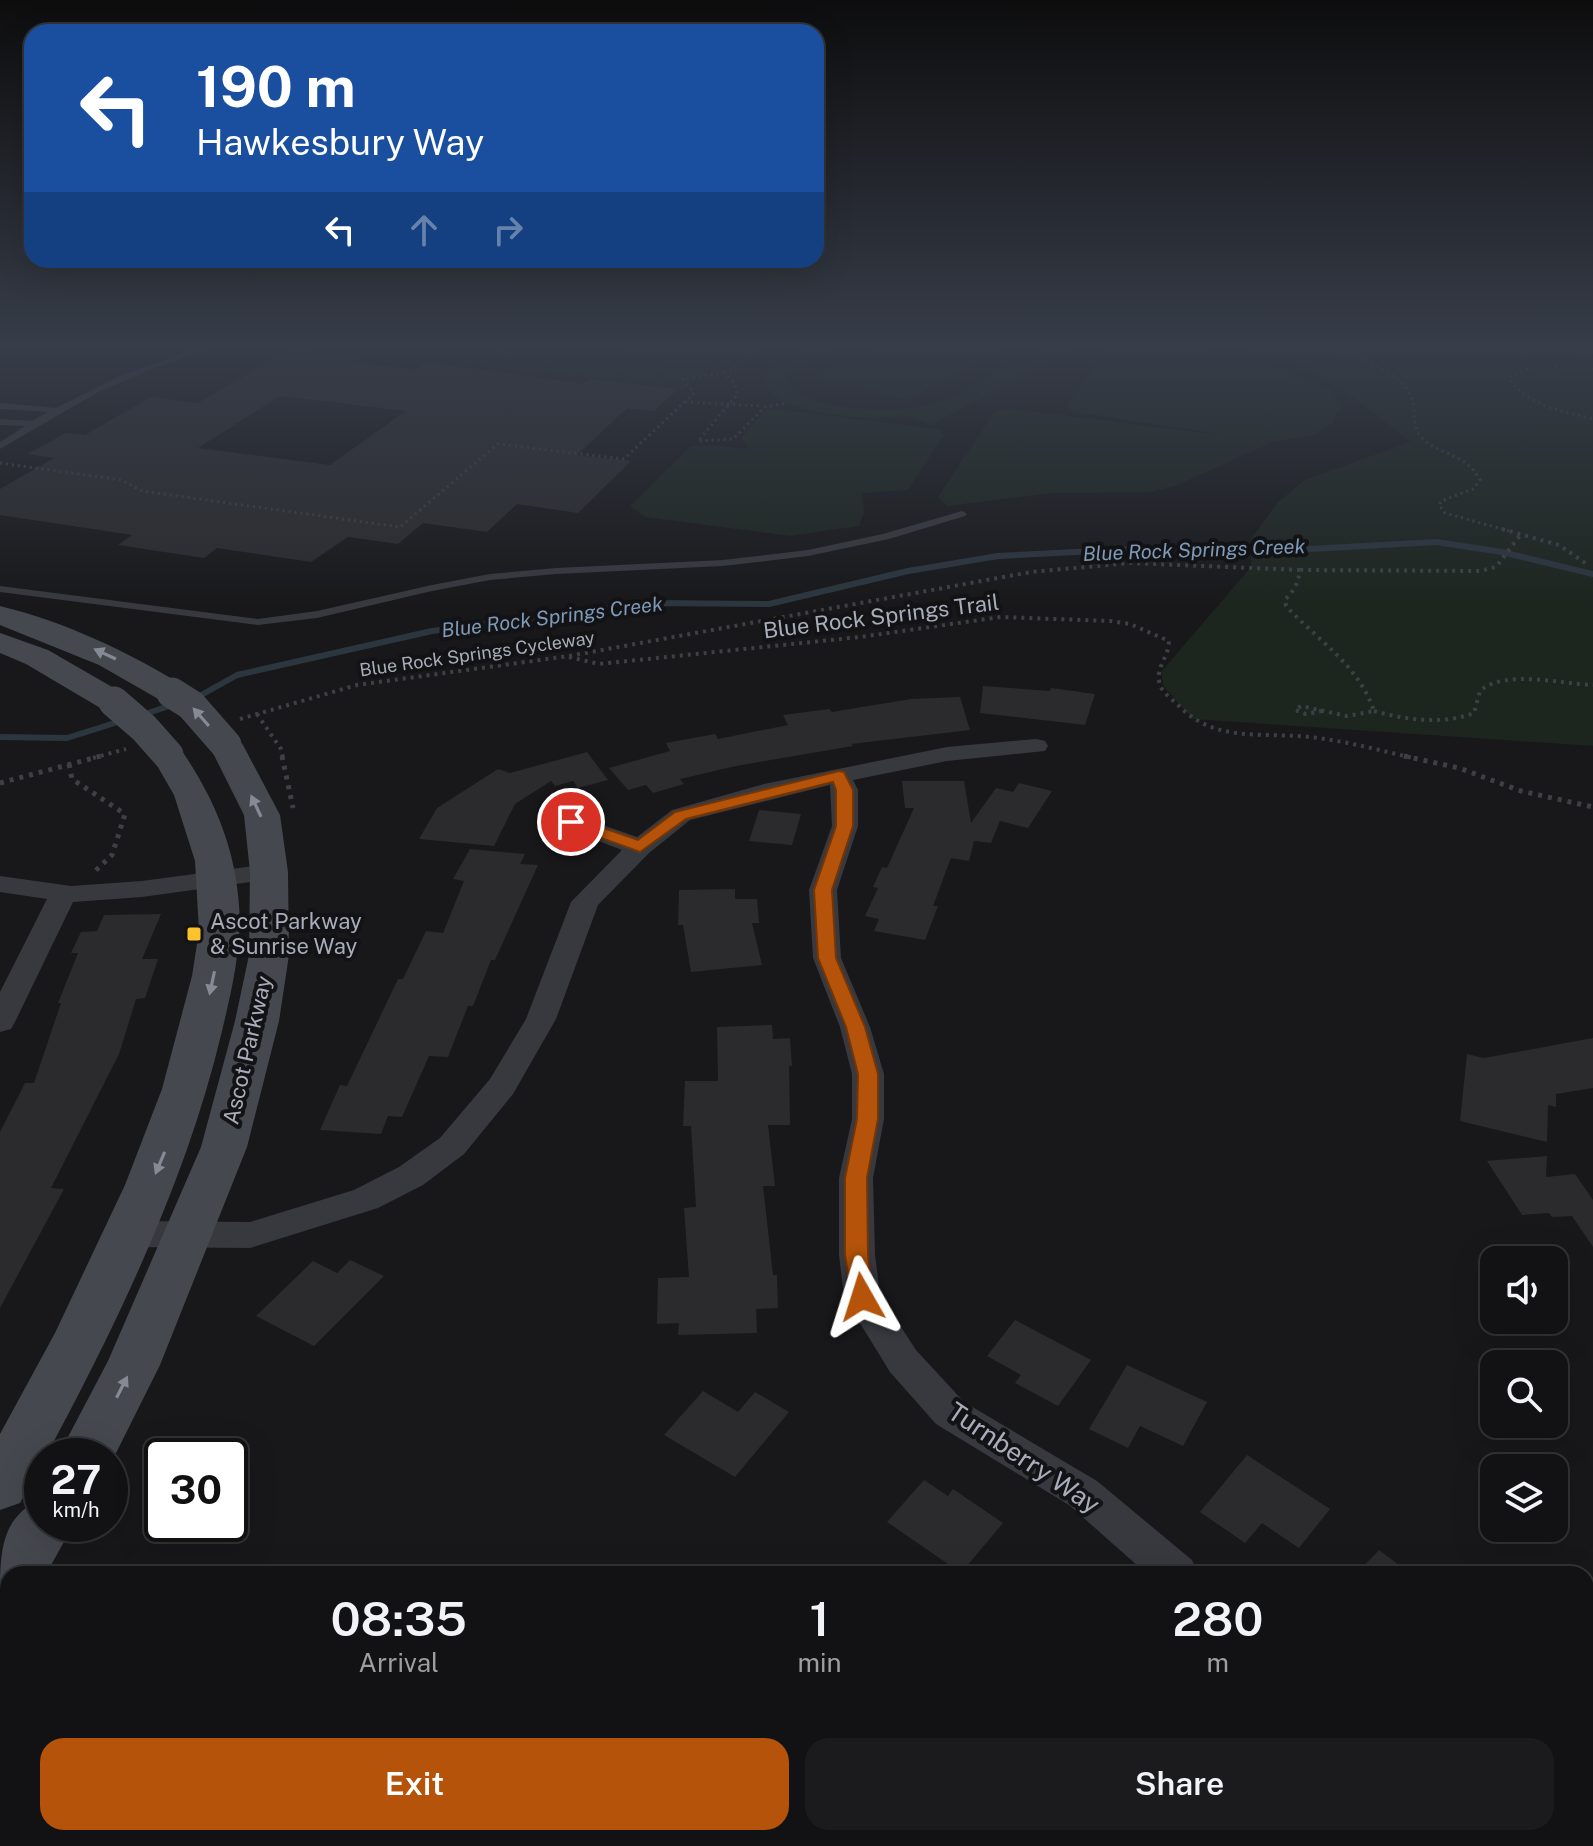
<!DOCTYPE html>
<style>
:root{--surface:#121214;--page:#1b1b1d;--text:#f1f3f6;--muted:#9c9ea0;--line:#313234;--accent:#b45309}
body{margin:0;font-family:"Public Sans",sans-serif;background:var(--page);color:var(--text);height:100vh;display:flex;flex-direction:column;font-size:30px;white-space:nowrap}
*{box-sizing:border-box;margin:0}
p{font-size:26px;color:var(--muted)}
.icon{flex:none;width:44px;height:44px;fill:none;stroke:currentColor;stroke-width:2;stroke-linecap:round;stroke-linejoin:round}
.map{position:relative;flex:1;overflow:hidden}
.panel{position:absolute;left:0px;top:1566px;width:1594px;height:280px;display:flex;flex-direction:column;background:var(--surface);border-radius:24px 24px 0 0;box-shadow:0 8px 32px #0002,0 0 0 2px var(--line)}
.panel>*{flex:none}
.top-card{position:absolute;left:24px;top:24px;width:800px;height:244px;border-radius:24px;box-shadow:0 8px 32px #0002,0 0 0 2px var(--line);background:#1a4fa0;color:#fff;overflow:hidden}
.controls{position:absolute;left:1480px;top:1246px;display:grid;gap:16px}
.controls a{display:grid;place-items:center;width:88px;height:88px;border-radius:16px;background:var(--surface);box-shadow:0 8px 32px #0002,0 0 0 2px var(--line);font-size:40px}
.speed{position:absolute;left:24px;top:1438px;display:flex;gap:16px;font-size:40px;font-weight:700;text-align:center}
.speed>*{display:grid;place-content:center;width:104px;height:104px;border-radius:50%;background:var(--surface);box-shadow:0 8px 32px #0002,0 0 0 2px var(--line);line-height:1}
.speed small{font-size:20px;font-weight:400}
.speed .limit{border:4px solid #111;border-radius:12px;background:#fff;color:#111}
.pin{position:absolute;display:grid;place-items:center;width:68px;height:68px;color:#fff;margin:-34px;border:4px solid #fff;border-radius:50%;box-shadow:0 2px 8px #0007}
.me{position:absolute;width:88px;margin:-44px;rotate:354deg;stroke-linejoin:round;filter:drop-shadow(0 0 6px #0008)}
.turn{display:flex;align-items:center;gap:28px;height:168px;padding:0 40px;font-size:36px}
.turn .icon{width:104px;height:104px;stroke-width:2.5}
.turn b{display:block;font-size:56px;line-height:68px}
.lanes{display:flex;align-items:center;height:76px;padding:0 40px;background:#0003;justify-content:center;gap:40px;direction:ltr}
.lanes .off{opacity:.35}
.eta{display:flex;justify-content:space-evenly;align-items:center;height:136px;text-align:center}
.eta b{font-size:48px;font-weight:600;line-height:56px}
.button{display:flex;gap:16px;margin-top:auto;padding:16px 40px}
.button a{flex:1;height:92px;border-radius:24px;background:var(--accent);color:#fff;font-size:32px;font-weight:600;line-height:92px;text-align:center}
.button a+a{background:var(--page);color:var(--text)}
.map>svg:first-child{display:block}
</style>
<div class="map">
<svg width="1593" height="1846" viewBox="0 0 1593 1846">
<rect width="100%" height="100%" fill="#18181a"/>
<path fill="#1d251f" d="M499,349L533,351L508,369L476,366Z
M628,349H743L723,369L618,358Z
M804,349H832L788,372L786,379C797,398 818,402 838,406C876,412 918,412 953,397C977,386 1023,352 1046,349C1054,348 1062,349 1070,349L931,425C924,423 911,417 910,417C899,414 884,419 872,418C845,417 763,411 763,375L784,358Z
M872,349H1004L907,400L814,377Z
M1106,349H1202L1251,358L1330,390L1342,407L1331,424L1315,435L1273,442L1177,485L1151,492L1052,493L947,506L938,497L995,411L1009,409L1230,436L1074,412L1066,407Z
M1246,349H1593V746L1193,719L1164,687L1161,672L1251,567V539L1277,503L1305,480L1410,442L1356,399L1297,361Z
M535,351L566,354L542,373L510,369Z
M569,355L600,358L577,377L545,373Z
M603,358L635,362L612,381L580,377Z
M636,362L669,366L647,385L614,381Z
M672,366L704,369L684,389L650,385Z
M774,409L938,429L944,435L908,490L862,493L864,512L859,526L790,536L645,517L630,506L691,446L713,445L749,449L741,438L764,411Z"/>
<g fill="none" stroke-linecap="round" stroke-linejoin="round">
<path stroke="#2c363f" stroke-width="6" d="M196,698L237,675L432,631L650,603L769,604L908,571L998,556L1177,547L1292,550L1436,542L1502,552L1593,574
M142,715L175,704
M0,737L67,738L121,721"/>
</g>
<path fill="#2b2b2e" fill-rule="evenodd" d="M290,349L361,357L352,362L416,370L427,362L583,384L590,379L678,389L654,411L627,408L577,455L631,461L578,513L517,504L487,532L423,523L398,544L348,537L311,562L217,548L204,558L118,545L132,535L0,515V489L54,458L27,454L66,433L85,435L151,397L198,403ZM280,396L406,411L330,465L198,448Z
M983,686L1050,691L1051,688L1095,694L1085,725L980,713Z
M960,697L970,730L851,744L853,746L736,766L680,779L684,784L653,793L646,785L628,790L609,768L670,751L666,743L715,734L718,739L788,725L783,715L829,709L832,712L911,699Z
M587,752L608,780L578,788L573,781L555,786L551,781L515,804L494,846L419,839L437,808L498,769L510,773Z
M902,781H964L971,823L996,788L1013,792L1019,783L1052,791L1028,828L1000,821L991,843L974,841L969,861L951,858L933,906H938L925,940L874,931L879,919L865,916L878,888L873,887L882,867L887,868L914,808H905Z
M759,810L801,814L792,845L749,841Z
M470,849L525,854L520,864L538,865L495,960H491L473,1006H468L448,1057L429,1056L402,1117L388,1116L381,1134L320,1130L340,1085L347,1086L398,979H403L426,931L443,933L464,881L453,879Z
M735,889V899H757L759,923H752L762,965L691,972L683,925H678L679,890Z
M161,914L142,959H158L145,998L136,999L119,1054L51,1188L64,1189L0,1308V1132L25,1083H34L61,1003H58L78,953H71L81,932L97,931L104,915Z
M772,1025L773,1039L790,1038L792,1066H789L790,1125H768L775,1186H763L773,1275H777L778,1308L756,1309L757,1333L678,1335L679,1323L657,1324L658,1278L689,1277L684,1208L696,1207L691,1126H683L685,1081H718L717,1027Z
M1593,1038V1088L1556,1094V1107L1548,1105L1547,1142L1460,1121L1467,1054L1484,1058Z
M1547,1156L1546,1177L1575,1174L1593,1200V1247L1572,1216L1552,1217L1549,1213L1522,1215L1487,1161Z
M350,1260L384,1276L314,1346L256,1316L313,1261L337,1273Z
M1015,1320L1091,1360L1058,1406L1015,1383L1021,1375L987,1356Z
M1127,1365L1207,1402L1183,1446L1140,1426L1128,1448L1089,1429Z
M703,1391L738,1412L755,1392L789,1412L735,1477L664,1435Z
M1247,1455L1330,1509L1299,1548L1262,1523L1245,1543L1200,1512Z
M924,1480L948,1496L953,1489L1003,1523L961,1573L887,1522Z
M1379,1550L1411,1574H1356Z"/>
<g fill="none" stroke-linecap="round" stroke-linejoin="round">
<path stroke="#3e4046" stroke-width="3" stroke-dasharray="2 4" stroke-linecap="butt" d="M1332,349C1357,359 1406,371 1413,402C1415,413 1413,428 1421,437C1440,457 1464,451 1480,480L1473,489L1441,501L1439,505L1445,513L1509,531
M1562,349L1593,352
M1593,369L1537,365L1509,377C1526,407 1562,410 1593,419
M724,372L733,370L753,349
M685,402L763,406
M0,463L122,480L142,491L400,527L498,444L624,459L694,393L683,379L723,373L735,383L737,395L698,441L733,439L765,407L787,403"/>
<path stroke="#3e4046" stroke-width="4" stroke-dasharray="3 5" stroke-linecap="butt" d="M1502,529L1559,545L1588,565
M569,657L599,664L860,637L1001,617L1110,621L1130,624L1169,641C1169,658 1153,669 1161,687C1164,694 1173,700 1178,705C1214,743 1262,732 1310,737C1345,741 1379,750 1413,758
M1322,711L1306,714L1295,710L1301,706L1347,716L1374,711C1358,664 1318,641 1286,606L1285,600L1295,588L1301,570L1480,571L1496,567L1521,534
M1374,711C1407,720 1442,725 1474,713L1480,691C1504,669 1562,684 1593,685
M257,714L281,749L283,758
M240,719L357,685L569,656L1031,572L1130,563L1301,570
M93,758L126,749"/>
<path stroke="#3e4046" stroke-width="5" stroke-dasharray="4 6" stroke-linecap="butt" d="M282,756L293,808
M1404,756L1459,768L1521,791L1593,807
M69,764L72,779L125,814L112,855L94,872
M0,783L101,756"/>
<path fill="#38393f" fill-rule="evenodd" d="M195,349H207L152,369L100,391L0,449V442L25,426L0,425V419L32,421L48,412L0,409V403L56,408L120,376Z
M962,511L967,514L965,516L889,539L808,556L723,566L556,574L490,580L432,591L317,618L258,625L0,592V586L258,619L317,611L432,585L490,574L556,568L723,560L808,550L883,534Z"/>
<path fill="#38393f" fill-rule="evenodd" d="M1036,739L1045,741L1048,746L1045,751L947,761L853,780L858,790V826L837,890L841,958L870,1027L884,1074V1119L873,1178L875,1255L880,1295L916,1350L964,1402L1097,1481L1192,1560L1198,1574H1147L1069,1505L936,1424L890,1372L844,1297L839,1255V1178L852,1119V1074L840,1027L813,958L809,890L832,826L830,785L690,820L649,853L598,905L556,1019L513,1094L464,1154L423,1185L378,1208L250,1248L129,1247L117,1243L112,1234L117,1225L129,1221L250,1222L354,1190L399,1167L440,1138L490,1079L526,1019L571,902L622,850L562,827L558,822L562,817H580L637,837L672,810L764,784L947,747Z
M269,864L279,866L282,872L279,878L142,897L73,902L15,1022L11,1029L0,1032V992L47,899L0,892V876L71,886L142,881Z
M1427,1838H1482L1485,1846H1430Z"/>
<path fill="#46484f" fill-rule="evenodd" d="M0,606C65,622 127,651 184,686L188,693L184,700L172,703L160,700L99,665L0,625Z
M0,633L48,650L126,695L131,702L126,709L114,712L102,709L26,664L0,653Z
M226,735L238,738L243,745L280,815L288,872L289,955L279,1021L247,1147L160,1365L110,1465V1456H58L108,1361L201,1147L235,1021L249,955L250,872L244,815L209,745L214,738Z
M168,745L180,748C213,796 235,846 239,905C242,947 232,989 222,1031C187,1179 118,1322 46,1456H42V1464L20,1503L0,1510V1434L55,1333L125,1185L162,1089L192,976L199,931L195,861L174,795L151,755L156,748Z
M42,1499V1524H74L46,1574H8V1599L0,1596C0,1555 0,1516 42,1499Z"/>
<path stroke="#46484f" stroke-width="31" d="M172,693L191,705L226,745
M114,702L144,728L168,755"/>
</g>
<defs><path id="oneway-solid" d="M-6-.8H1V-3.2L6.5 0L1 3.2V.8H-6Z" transform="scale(2)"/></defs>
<g fill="#868a95">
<use href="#oneway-solid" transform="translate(105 654) rotate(-155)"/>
<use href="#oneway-solid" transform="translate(201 717) rotate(-131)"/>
<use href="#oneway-solid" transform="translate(256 806) rotate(-115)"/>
<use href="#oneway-solid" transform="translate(212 983) rotate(102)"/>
<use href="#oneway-solid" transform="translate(160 1163) rotate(113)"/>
<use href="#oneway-solid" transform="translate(122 1387) rotate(-63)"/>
</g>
<linearGradient id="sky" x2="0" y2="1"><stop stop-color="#0d0d0e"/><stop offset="0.57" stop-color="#373d49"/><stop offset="1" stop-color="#373d49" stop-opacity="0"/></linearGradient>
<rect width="1593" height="607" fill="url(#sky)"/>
<path fill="#b45309" stroke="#753606" stroke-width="2" d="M839,771L844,772L853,790V826L832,890L836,958L865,1027L878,1074V1119L867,1178L868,1255L873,1297L870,1304L862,1306L853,1304L845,1255V1178L857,1119L858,1074L846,1027L818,958L814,890L836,826V790L833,782L686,819L640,852L565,825L563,822L571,817L638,840L675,812Z"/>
<rect fill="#fec22c" stroke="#131315" stroke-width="3" x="186" y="926" width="16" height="16" rx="4"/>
<g text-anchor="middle" stroke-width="8" stroke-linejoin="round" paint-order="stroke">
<g font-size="18" fill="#a9adbb" stroke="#131315">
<text transform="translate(477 654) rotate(-8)" y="6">Blue Rock Springs Cycleway</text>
</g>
<g font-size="20" font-style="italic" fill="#7e9ab8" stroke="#131315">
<text transform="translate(1194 550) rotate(-2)" y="7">Blue Rock Springs Creek</text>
<text transform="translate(552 617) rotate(-7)" y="7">Blue Rock Springs Creek</text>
</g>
<g font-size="22" fill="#a9adbb" stroke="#131315">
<text transform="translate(881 616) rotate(-7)" y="8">Blue Rock Springs Trail</text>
<text transform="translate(247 1050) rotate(-77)" y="8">Ascot Parkway</text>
</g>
<g font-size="22" fill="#a9adbb" stroke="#131315" text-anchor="start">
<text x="210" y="929">Ascot Parkway<tspan x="210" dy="25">&amp; Sunrise Way</tspan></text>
</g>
<g font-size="26" fill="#a9adbb" stroke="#131315">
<text transform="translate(1024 1458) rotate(34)" y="9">Turnberry Way</text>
</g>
</g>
</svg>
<div class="controls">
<a><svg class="icon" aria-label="sound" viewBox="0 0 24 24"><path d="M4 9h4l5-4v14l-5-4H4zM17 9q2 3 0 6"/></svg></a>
<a><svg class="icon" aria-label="search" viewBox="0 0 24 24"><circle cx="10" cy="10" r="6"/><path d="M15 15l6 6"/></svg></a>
<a><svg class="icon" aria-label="layers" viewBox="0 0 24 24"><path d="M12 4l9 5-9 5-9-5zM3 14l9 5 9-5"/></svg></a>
</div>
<div class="speed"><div>27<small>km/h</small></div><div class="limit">30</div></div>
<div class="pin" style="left:571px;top:822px;background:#d93025"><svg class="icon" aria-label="arrive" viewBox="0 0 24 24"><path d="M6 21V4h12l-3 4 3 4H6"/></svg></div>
<svg class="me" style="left:862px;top:1297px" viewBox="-20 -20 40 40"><path d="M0-17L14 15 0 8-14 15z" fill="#b45309" stroke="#fff" stroke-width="4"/></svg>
<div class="top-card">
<div class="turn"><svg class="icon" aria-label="left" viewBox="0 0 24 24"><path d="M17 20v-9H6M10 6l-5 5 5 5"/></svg><div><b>190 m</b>Hawkesbury Way</div></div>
<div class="lanes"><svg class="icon" aria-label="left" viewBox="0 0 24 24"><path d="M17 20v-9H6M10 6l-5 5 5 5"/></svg><svg class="icon off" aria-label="ahead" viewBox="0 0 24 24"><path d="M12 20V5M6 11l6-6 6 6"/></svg><svg class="icon off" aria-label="right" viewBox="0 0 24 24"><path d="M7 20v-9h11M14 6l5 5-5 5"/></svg></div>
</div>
<section class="panel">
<div class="eta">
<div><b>08:35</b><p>Arrival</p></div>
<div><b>1</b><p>min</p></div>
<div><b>280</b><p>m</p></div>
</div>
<div class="button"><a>Exit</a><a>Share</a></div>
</section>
</div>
